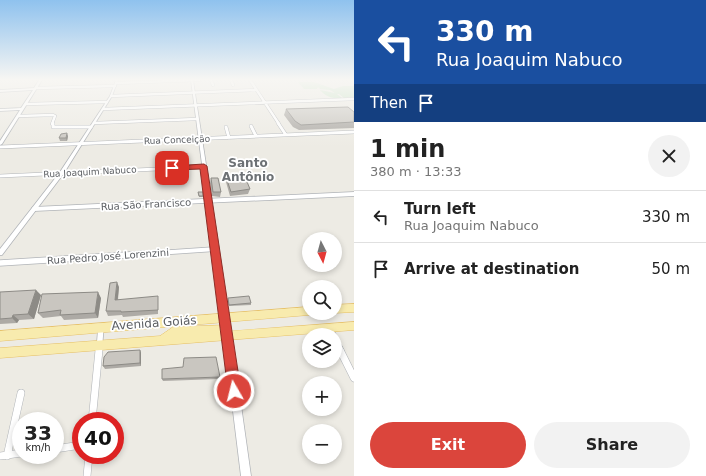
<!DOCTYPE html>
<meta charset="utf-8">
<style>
:root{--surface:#fff;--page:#f2f2f2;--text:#222;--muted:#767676;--line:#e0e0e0;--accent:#db453c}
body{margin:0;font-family:"DejaVu Sans",sans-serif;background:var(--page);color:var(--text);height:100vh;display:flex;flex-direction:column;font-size:15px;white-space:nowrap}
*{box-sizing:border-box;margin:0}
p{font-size:13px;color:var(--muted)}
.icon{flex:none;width:22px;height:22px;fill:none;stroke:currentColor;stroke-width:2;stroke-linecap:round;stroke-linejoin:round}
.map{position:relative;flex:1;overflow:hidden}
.side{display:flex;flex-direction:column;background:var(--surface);width:352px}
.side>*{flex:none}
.banner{background:#1a4fa0;color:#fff;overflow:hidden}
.needle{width:26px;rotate:174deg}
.controls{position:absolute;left:302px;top:232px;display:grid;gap:8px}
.controls a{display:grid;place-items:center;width:40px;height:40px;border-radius:50%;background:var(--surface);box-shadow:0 2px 6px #0003;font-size:20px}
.speed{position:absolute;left:12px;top:412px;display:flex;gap:8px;font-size:20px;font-weight:700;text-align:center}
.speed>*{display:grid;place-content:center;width:52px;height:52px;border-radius:50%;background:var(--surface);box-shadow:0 2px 6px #0003;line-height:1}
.speed small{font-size:10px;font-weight:400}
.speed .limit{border:6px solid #d22;background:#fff;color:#111}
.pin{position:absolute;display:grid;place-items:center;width:34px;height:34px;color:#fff;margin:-17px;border-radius:8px;box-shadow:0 2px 6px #0006}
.me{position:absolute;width:44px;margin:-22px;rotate:352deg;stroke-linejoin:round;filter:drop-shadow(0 0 3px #0008)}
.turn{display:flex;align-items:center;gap:14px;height:84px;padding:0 16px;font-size:18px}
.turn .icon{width:52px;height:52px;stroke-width:2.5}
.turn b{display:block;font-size:28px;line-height:34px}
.then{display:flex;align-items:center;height:38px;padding:0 16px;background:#0003;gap:8px;font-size:15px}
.round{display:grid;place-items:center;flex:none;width:42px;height:42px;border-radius:21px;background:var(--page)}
.headline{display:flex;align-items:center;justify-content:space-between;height:68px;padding:0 16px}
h1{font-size:24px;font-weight:600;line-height:30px}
.primary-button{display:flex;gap:8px;margin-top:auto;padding:8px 16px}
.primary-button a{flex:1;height:46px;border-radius:24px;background:var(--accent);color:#fff;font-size:16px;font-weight:600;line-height:46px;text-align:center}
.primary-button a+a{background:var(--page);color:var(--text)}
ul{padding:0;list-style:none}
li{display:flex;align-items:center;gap:12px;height:52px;padding:0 16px;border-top:1px solid var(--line)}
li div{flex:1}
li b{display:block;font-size:15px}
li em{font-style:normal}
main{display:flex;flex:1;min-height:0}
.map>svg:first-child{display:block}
</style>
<main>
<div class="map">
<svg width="354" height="476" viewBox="0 0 354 476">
<rect width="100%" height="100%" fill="#edebe4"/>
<path fill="#c3e3c2" d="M298,82H314L334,89L343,86H354V97L344,98L339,94H337L342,98C333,99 326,97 320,90L335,93L330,90L320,89L318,87L317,89H304Z"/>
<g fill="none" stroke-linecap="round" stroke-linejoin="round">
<defs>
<path id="minor-far4" d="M211,80L213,85
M231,80L233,85
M250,80L279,124
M116,83L199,80
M36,88L115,86
M111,96L256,90
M26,104L107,102
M103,109L354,99
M18,116L53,115L55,116L52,124
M94,123L197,119"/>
<path id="minor-far3" d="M53,123V127H91
M278,123L286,135
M251,126L256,136
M226,127L229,138
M0,147L354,132
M0,176L203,167"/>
<path id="minor-far2" d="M34,209L354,194
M127,255L216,249"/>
<path id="minor-far1" d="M0,263L143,254
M329,328L333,335
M335,339L341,351
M99,351L101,327"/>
<path id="minor" d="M340,350L354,378
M92,421L99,350
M55,449L81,445
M0,456L21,453
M7,456L21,393
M87,476L89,455"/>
<path id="tertiary" d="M39,80H42L2,144L0,145V141L20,110L0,111V109L21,108L33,90L0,92V90L34,88Z
M116,80H118L112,96L64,173L2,255H0V249L60,172L110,96Z
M191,80H193L219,249L251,476H241L213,249Z"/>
<path id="primary" d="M354,304V312L335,313V305Z
M309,307V313H312L309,315L0,341V331Z
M354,322V330L0,358V348L160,336L173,327L226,325L229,326L231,329L230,331Z"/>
</defs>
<use href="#minor-far4" stroke="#b1b4b8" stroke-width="3.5"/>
<use href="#minor-far3" stroke="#b1b4b8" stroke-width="4"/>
<use href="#minor-far2" stroke="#b1b4b8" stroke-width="5.5"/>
<use href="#minor-far1" stroke="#b1b4b8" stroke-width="7"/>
<use href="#minor" stroke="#b1b4b8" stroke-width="8"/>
<use href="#tertiary" stroke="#b1b4b8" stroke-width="1.5"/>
<use href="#primary" stroke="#e6bf64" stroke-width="1"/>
<use href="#minor-far4" stroke="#fff" stroke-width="2.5"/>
<use href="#minor-far3" stroke="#fff" stroke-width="3"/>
<use href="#minor-far2" stroke="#fff" stroke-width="4"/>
<use href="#minor-far1" stroke="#fff" stroke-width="5.5"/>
<use href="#minor" stroke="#fff" stroke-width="7"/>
<use href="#tertiary" fill="#fff" fill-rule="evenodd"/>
<use href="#primary" fill="#f8ebae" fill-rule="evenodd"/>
</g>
<path fill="#adaaa5" d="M286,109L354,112V128L299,130L293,127L284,115Z
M68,136L67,141H60L59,138Z
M226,177L250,189L248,194L230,196L226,182Z
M211,178L221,192L220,197L212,196L210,183Z
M198,192L203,196V197H199Z
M119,287L118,300L158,301V314L123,317L122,315L108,316L106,311Z
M0,292L41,295L34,319L19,320L17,323L0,324Z
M101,298L98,318L64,320L61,316L43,318L38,313Z
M228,298L251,303V305L229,306L228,299Z
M140,350L141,353V366L105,369L103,366Z
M220,377L219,379L163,381L162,379Z"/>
<path fill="#8d8b86" d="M67,133L68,136L67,141L66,138Z
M117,282L119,287L117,305L115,300Z
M36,290L41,295L34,319L28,314Z
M98,292L101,298L98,318L95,313Z
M13,315L19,320L17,323L12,318Z
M140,350L141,353V366L140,363Z"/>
<path fill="#c9c6c0" stroke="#8d8b86" d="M348,107L354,112V122L301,125L295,121L286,109Z
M67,133L66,138H59L61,134Z
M226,177H245L250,189L231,192Z
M211,178H218L221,192H213Z
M198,192H203V196H199Z
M117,282L115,300L158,296V310L121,312V311H106L110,283Z
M36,290L28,314L13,315L12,318L0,319V292Z
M98,292L95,313L60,315L61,310L38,313L42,294Z
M249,296L251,303L229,305L228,298Z
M140,350V363L103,366L104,357L108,352Z
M216,357L220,377L162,379V369L183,367L184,358Z"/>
<linearGradient id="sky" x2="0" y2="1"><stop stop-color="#8fc2ee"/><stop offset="0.54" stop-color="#f7f6f3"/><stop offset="1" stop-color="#f7f6f3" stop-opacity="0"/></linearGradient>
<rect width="354" height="147" fill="url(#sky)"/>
<path fill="#db453c" stroke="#8e2d27" d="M204,164L207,166L241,391L239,396L234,398L230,396L228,391L200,169L172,170L169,168L172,166Z"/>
<g text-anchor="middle" stroke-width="3.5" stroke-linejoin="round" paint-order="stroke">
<g font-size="9" fill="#5c5f63" stroke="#fff">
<text transform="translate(177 140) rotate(-2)" y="3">Rua Conceição</text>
<text transform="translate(90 172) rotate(-3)" y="3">Rua Joaquim Nabuco</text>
</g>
<g font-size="10" fill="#5c5f63" stroke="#fff">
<text transform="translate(146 204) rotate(-3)" y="4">Rua São Francisco</text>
<text transform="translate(108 256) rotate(-4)" y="4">Rua Pedro José Lorenzini</text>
</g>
<g font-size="12" font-weight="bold" fill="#6d7175" stroke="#fff">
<text x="248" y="167">Santo<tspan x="248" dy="14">Antônio</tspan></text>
</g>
<g font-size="12" fill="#5c5f63" stroke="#fff">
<text transform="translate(154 323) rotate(-4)" y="4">Avenida Goiás</text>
</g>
</g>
</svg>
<div class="controls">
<a><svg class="needle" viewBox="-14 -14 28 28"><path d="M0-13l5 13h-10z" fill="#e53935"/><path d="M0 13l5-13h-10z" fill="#767676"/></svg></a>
<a><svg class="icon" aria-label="search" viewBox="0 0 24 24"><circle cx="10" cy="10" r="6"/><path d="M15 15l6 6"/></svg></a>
<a><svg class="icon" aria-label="layers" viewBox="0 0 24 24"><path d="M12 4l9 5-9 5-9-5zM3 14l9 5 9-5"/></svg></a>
<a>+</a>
<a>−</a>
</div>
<div class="speed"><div>33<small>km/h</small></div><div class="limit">40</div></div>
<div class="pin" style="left:172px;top:168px;background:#d93025"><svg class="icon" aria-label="arrive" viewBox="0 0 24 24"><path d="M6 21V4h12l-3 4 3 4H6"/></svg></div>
<svg class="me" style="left:234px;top:391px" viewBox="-20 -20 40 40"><circle r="17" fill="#db453c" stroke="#fff" stroke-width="3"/><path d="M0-11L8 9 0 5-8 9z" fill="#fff"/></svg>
</div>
<section class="side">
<div class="banner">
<div class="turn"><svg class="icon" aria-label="left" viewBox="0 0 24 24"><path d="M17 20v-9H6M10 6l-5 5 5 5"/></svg><div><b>330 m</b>Rua Joaquim Nabuco</div></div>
<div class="then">Then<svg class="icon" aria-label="arrive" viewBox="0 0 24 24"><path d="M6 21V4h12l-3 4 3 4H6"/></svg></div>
</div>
<div class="headline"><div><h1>1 min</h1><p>380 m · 13:33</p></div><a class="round"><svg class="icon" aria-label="close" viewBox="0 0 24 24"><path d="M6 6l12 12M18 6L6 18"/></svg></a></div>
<ul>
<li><svg class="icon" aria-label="left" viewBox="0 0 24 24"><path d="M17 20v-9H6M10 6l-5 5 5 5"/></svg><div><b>Turn left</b><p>Rua Joaquim Nabuco</p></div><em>330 m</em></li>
<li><svg class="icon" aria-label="arrive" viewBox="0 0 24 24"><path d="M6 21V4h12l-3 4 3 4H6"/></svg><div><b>Arrive at destination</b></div><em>50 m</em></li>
</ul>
<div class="primary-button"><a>Exit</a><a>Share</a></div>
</section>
</main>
